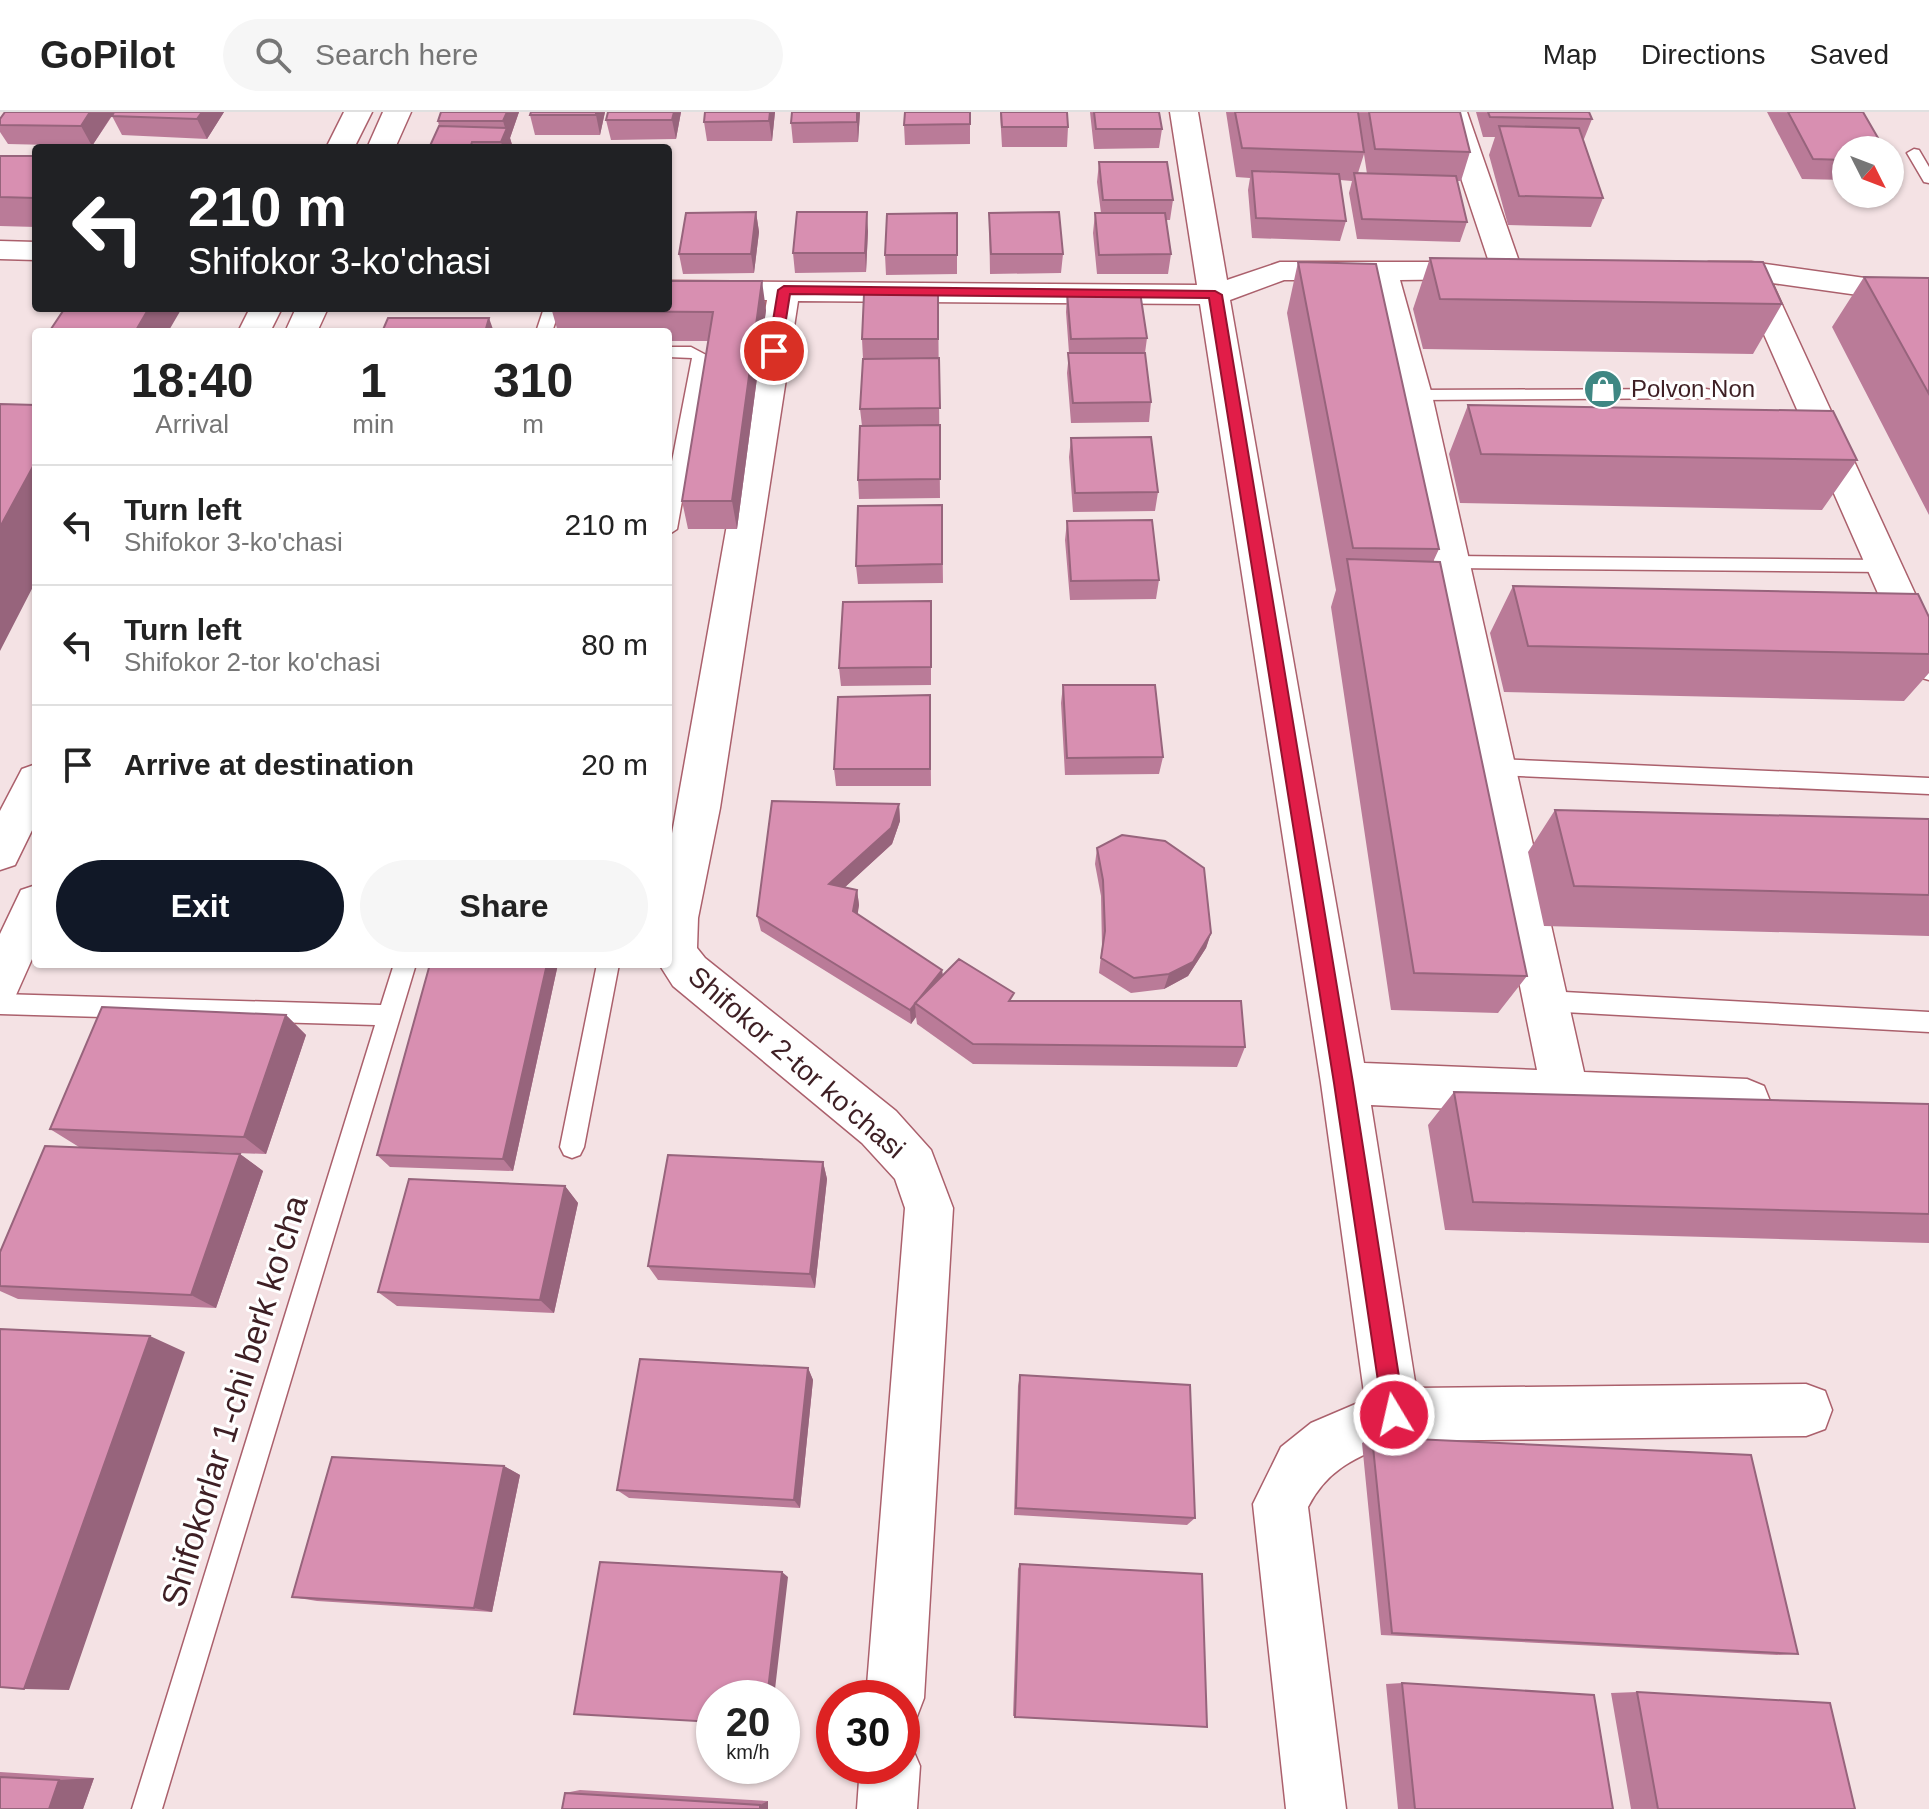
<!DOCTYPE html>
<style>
:root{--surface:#fff;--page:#f6f6f6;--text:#222;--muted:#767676;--line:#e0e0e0;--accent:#111827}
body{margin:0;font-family:Arial,sans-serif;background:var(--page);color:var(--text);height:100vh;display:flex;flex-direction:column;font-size:30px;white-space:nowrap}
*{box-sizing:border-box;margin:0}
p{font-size:26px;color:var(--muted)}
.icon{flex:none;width:44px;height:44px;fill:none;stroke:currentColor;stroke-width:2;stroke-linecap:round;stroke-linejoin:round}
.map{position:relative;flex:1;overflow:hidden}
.drawer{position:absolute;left:32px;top:216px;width:640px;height:640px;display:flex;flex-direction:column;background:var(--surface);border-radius:8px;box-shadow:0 2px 6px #0004}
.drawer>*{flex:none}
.banner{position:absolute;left:32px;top:32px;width:640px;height:168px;border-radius:8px;box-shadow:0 2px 6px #0004;background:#202124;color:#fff;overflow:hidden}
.needle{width:52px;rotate:132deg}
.tools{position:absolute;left:1832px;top:24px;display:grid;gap:16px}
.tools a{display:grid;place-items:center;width:72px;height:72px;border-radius:50%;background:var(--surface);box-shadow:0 2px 6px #0004;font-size:40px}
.speed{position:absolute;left:696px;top:1568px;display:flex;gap:16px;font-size:40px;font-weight:700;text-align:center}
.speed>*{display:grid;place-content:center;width:104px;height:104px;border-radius:50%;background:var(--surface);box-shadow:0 2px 6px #0004;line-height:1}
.speed small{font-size:20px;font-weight:400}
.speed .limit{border:12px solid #d22;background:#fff;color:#111}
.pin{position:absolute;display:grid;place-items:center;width:68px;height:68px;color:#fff;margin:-34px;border:4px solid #fff;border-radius:50%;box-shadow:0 2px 8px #0007}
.me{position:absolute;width:88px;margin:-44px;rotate:351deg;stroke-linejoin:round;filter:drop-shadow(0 0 6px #0008)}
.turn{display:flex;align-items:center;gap:28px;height:168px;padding:0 24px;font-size:36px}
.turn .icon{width:104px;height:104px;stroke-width:2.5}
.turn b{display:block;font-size:56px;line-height:68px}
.eta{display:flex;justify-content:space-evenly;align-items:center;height:136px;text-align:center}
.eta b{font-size:48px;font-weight:800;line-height:56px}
.cta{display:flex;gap:16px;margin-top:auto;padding:16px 24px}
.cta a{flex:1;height:92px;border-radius:48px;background:var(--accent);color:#fff;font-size:32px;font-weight:800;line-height:92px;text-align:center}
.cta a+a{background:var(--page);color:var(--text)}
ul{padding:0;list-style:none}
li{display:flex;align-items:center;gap:24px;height:120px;padding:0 24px;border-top:2px solid var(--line)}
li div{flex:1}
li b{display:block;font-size:30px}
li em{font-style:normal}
header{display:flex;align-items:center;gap:48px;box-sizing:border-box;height:112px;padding:0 40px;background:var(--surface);border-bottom:2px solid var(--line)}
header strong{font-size:38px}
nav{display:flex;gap:44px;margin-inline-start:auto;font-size:28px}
.search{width:560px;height:72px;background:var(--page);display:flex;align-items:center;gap:20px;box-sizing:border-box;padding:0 28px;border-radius:44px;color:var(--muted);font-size:30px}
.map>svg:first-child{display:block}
</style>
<header>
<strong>GoPilot</strong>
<div class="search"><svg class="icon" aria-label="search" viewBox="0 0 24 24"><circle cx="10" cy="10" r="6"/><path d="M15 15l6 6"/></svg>Search here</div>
<nav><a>Map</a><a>Directions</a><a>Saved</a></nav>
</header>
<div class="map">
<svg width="1929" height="1697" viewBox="0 0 1929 1697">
<rect width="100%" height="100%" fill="#f4e2e4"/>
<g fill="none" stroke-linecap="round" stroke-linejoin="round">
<defs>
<path id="service" d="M1914,37L1919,38L1929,55V71L1924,70L1907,41Z
M544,196H560L552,220H536Z
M668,235H691L708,244L677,417L668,423V370L692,246L668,245Z
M1706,277L1712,278L1714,282L1712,286L1416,288L1408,283L1416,278Z
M1452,444L1884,448L1893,454L1884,460L1452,456L1443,450Z
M1496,647L1929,666V682L1496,663L1489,661L1486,655L1489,649Z
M394,852H416L162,1697H132L375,913L0,902V882L381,893Z
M597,852H619L584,1035L580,1043L572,1046L564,1043L560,1035Z
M1546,879L1929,900V920L1546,899L1538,896L1535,889L1538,882Z"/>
<path id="minor" d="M1170,0H1198L1227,168L1280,150H1489L1439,0H1467L1522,158L1518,164C1505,168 1496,164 1484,167L1400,168L1432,283L1584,960L1747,967L1764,974L1770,989L1764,1004L1747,1011L1371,993L1416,1276L1806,1272L1825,1279L1832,1298L1825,1317L1806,1324L1395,1329C1356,1346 1328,1356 1308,1395L1346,1697H1286L1253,1392L1281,1335L1311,1311L1365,1288L1321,971L1200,192L798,189L720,696L698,806L697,836L705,846L896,999L931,1038L953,1096L924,1586L916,1607L902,1612V1586H866L905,1096L895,1067L862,1031L673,874L659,852H668V744L767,188L668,187V169L1197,173ZM1284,168H1369L1400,283L1537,958L1364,951L1230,188Z
M0,129L36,130V148L0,147Z
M1709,150H1751L1929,175V193L1772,171L1929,512V568L1915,564L1910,554L1740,168L1698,165L1694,159L1698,153Z
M902,1629L911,1633L920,1654L917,1697H857L860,1654H902Z"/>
<path id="tertiary" d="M344,0H372L354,36H326Z
M383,0H411L395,36H367Z
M250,196H282L270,220H238Z
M296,196H328L317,220H285Z
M36,652V710L15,753L0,758V699L22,657Z
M36,773V838L16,883L0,888V822L21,778Z"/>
</defs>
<use href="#service" stroke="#ab606c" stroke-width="3"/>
<use href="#minor" stroke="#ab606c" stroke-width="3"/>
<use href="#tertiary" stroke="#ab606c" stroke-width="3"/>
<use href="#service" fill="#fff" fill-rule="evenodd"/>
<use href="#minor" fill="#fff" fill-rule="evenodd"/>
<use href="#tertiary" fill="#fff" fill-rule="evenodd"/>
</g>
<path fill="#ba7b98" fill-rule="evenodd" d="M114,0H224L207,27L122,23L112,4L92,34L8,32L0,20V7Z
M519,0L510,26L513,36H429L439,14L438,9Z
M531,0H605L600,23H535L530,3Z
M608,0H681L676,27L611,28L606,8Z
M775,0L772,29H707L704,10Z
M860,0L858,30L793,31L791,11Z
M970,0V32L905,33L904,13Z
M1000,0H1067L1068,15L1067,35H1002Z
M1090,0H1159L1162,17L1159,36L1094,37Z
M1226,0H1460L1470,40L1461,69H1457L1467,110L1460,130L1357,127L1349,81L1352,69L1340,68L1346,109L1340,129L1252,126L1248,78L1250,66L1236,65ZM1364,42L1367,62L1358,61Z
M1476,0H1589L1592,7L1584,27H1583L1603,86L1591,115L1508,113L1489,43L1495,25H1483Z
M1767,0H1863L1846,38V68L1802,67Z
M0,44H36V115L0,114Z
M1099,50L1173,88L1170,108H1166L1171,142L1168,162H1097L1093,121L1095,101H1101L1097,70Z
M756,100L759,120L754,161L683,162L679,142Z
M957,101V162L886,163L885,143Z
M989,101L1063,142L1061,161L990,162Z
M868,119L866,160L795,161L793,141Z
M1430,146L1782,192L1753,242L1423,237L1413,197Z
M1298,150L1439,437L1433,450L1527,864L1498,901L1391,898L1331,495L1336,478L1287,201Z
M1864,165L1929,166V403L1832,215Z
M938,181L940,386L859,387L858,368L862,314L860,297L863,247L862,227Z
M1067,181L1147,226L1145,241L1151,290L1149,310L1071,311L1067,261L1069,241L1066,200Z
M766,198L737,417H688L682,389L708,229H668V220H558L552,199Z
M1468,293L1857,348L1822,398L1460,391L1449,342Z
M1071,326L1158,380L1155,399L1073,400L1069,345Z
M942,393L943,471L858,472L856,454Z
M1067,409L1159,468L1156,487L1070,488L1065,428Z
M1513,474L1929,505V561L1904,589L1504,580L1490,521Z
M931,507V573L841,574L839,556Z
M1063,573L1163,645L1159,662L1065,663L1061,591Z
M930,583L931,674H836L834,657Z
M899,692L900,709L892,732L845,775L857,778L859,793L857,802L942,858L943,863L1013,889L1245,935L1237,955L973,952L917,912L916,905L911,912L761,819L757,804Z
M1555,698L1929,707V824L1544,814L1528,740Z
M1097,736L1211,821L1206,836L1188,864L1164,877L1131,881L1099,861L1102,835L1101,784L1095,752Z
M430,852H558L513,1059L390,1055L377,1043Z
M286,903L306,923L266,1042L79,1035L50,1017Z
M1454,980L1929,992V1131L1445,1118L1428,1013Z
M240,1042L263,1059L216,1196L18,1187L0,1179V1140Z
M823,1050L827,1067L815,1176L658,1168L648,1154Z
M565,1074L578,1091L554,1201L397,1194L378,1180Z
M808,1256L813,1268L800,1396L629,1386L617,1378Z
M1020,1263L1195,1406L1187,1413L1014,1403L1018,1274Z
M1372,1325L1798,1542L1777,1543L1381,1523L1362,1331Z
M504,1354L520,1363L492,1500L317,1489L292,1485Z
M1020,1452L1207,1615L1013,1604L1018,1457Z
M1402,1571L1613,1697H1398L1386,1572Z
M1637,1580L1855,1697H1631L1611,1581Z
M0,1660L94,1666L83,1697H0Z
M580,1678L768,1689V1697L565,1681Z"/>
<path fill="#97647c" d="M90,0H114L92,34L81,14Z
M202,0H224L207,27L197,7Z
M507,0H519L510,26L513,36H503L501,30L506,19L503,9Z
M596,0H605L600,23L596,3Z
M674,0H681L676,27L672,8Z
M770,0H775L772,29L769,9Z
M857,0H860L858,30L857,10Z
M756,100L759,120L754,161L751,142Z
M867,100L868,119L866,160L865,141Z
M762,169L766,198L737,417L732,389Z
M149,196H182L168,220H135Z
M489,206L494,220H485Z
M36,349V469L0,539V415Z
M899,692L900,709L892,732L831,788L829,772Z
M857,778L859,793L856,814L853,799Z
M1211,821L1206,836L1188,864L1164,877L1169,862Z
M547,852H558L513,1059L503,1047Z
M942,858L943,872L915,891L916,905L911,912L910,898Z
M286,903L306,923L266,1042L244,1025Z
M240,1042L263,1059L216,1196L191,1183Z
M823,1050L827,1067L815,1176L810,1162Z
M565,1074L578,1091L554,1201L540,1188Z
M150,1224L185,1240L69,1578L24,1577Z
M808,1256L813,1268L800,1396L794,1388Z
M504,1354L520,1363L492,1500L474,1496Z
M782,1460L788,1465L774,1586H767Z
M94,1666L83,1697H49L59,1668Z
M768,1689V1697H760V1693Z"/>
<path fill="#d88fb1" stroke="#97647c" stroke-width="2" d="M5,0H90L81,14L0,13V7Z
M114,0H202L197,7L112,4Z
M441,0H507L503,9H438Z
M531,0H596V3H530Z
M608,0H674L672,8H606Z
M705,0H770L769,9L704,10Z
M792,0H857V10L791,11Z
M905,0H970V12L904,13Z
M1001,0H1067L1068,15H1002Z
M1094,0H1159L1162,17H1096Z
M1235,0H1358L1364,40L1242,36Z
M1369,0H1460L1470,40L1375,37Z
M1488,0H1589L1592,7L1490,5Z
M1788,0H1863L1885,38H1846V48L1813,47Z
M439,14L507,16L501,30H472L470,36H429Z
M1499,14L1579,16L1603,86L1519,84Z
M0,44H36V86L0,85Z
M1099,50H1167L1173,88H1103Z
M1252,59L1339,62L1346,109L1256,106Z
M1354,61L1456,64L1467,110L1362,107Z
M756,100L751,142H679L686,101Z
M797,100H867L865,141H793Z
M1059,100L1063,142H991L989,101Z
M957,101V143H885L887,102Z
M1095,101H1165L1171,142L1099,143Z
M1430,146L1763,150L1782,192L1440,187Z
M1298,150L1376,152L1439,437L1353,436Z
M1864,165L1929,166V282Z
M668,169H762L732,389H682L713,200L552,199L553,196H668Z
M1140,180L1147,226L1071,227L1067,181Z
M938,181V227H862L864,182Z
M65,196H149L135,220H49Z
M388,206H489L485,220H382Z
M1068,241H1145L1151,290L1073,291Z
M939,246L940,296L860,297L863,247Z
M0,292L36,293V349L0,415Z
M1468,293L1833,299L1857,348L1481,342Z
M940,313V367L858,368L860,314Z
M1151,325L1158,380L1075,381L1071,326Z
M942,393V452L856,454L858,394Z
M1152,408L1159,468L1071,469L1067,409Z
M1347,447L1440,450L1527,864L1414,861Z
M1513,474L1918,482L1929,505V542L1528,534Z
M931,489V555L839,556L843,490Z
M1063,573H1155L1163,645L1067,646Z
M930,583V657H834L838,585Z
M772,689L899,692L891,716L829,772L857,778L853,799L942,858L910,898L757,804Z
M1555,698L1929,707V783L1574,774Z
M1122,723L1165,729L1204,756L1211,821L1193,850L1169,862L1134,866L1101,846L1105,819L1103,768L1097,736Z
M959,847L1014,881L1009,889H1241L1245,935L973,932L915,891Z
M430,852H547L503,1047L377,1043Z
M102,895L286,903L244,1025L50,1017Z
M1454,980L1929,992V1102L1473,1090Z
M45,1034L240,1042L191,1183L0,1174V1140Z
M668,1043L823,1050L810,1162L648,1154Z
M409,1067L565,1074L540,1188L378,1180Z
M0,1217L150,1224L24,1577L0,1575Z
M640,1247L808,1256L794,1388L617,1378Z
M1020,1263L1190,1273L1195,1406L1016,1396Z
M1372,1325L1751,1343L1798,1542L1392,1521Z
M332,1345L504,1354L474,1496L292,1485Z
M600,1450L782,1460L767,1586H714V1610L574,1602Z
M1020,1452L1202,1462L1207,1615L1015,1605Z
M1402,1571L1594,1583L1613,1697H1415Z
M1637,1580L1830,1591L1855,1697H1658Z
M0,1665L59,1668L49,1697H0Z
M565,1681L760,1693V1697H562Z"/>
<path fill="#e11d48" stroke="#92132f" stroke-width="2" d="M784,174L1215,179L1222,183L1353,971L1405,1303L1401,1311L1394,1314L1386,1311L1383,1303L1334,971L1209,186L790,182L781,239L774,243L768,239L778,178Z"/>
<defs>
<symbol id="shop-disc" viewBox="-11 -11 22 22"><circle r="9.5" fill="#3f8783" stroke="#fff"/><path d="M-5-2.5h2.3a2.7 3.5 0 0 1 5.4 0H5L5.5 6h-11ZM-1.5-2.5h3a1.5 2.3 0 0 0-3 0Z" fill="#fff"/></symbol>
</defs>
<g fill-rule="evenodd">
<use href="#shop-disc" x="1581" y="255" width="44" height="44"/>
</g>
<g text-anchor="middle" stroke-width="6" stroke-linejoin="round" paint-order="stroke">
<g font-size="24" fill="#3e1f24" stroke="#fff" text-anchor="start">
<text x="1631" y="285">Polvon Non</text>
</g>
<g font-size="28" fill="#3e1f24" stroke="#fff">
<text transform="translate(797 950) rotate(41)" y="10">Shifokor 2-tor ko'chasi</text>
</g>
<g font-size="34" fill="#3e1f24" stroke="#fff">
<text transform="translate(234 1289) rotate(-73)" y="12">Shifokorlar 1-chi berk ko'cha</text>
</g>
</g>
</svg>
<div class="tools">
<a><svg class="needle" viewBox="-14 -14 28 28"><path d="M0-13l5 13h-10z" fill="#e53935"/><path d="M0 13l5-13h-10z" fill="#767676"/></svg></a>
</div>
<div class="speed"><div>20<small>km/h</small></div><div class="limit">30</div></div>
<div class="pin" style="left:774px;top:239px;background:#d93025"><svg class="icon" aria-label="arrive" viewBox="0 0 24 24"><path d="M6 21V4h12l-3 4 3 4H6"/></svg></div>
<svg class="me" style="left:1394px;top:1303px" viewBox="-20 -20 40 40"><circle r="17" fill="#e11d48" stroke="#fff" stroke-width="3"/><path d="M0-11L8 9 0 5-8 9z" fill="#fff"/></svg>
<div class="banner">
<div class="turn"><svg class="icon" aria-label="left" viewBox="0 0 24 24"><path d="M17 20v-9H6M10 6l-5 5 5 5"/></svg><div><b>210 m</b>Shifokor 3-ko'chasi</div></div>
</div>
<section class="drawer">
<div class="eta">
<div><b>18:40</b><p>Arrival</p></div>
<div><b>1</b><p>min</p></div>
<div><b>310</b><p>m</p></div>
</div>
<ul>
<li><svg class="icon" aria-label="left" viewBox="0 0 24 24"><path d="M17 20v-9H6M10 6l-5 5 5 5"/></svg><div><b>Turn left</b><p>Shifokor 3-ko'chasi</p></div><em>210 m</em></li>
<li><svg class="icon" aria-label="left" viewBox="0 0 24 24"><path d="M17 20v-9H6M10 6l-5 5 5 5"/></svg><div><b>Turn left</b><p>Shifokor 2-tor ko'chasi</p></div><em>80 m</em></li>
<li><svg class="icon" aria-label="arrive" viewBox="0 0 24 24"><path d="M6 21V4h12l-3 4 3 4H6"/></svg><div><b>Arrive at destination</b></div><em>20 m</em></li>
</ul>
<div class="cta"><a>Exit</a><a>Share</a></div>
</section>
</div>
